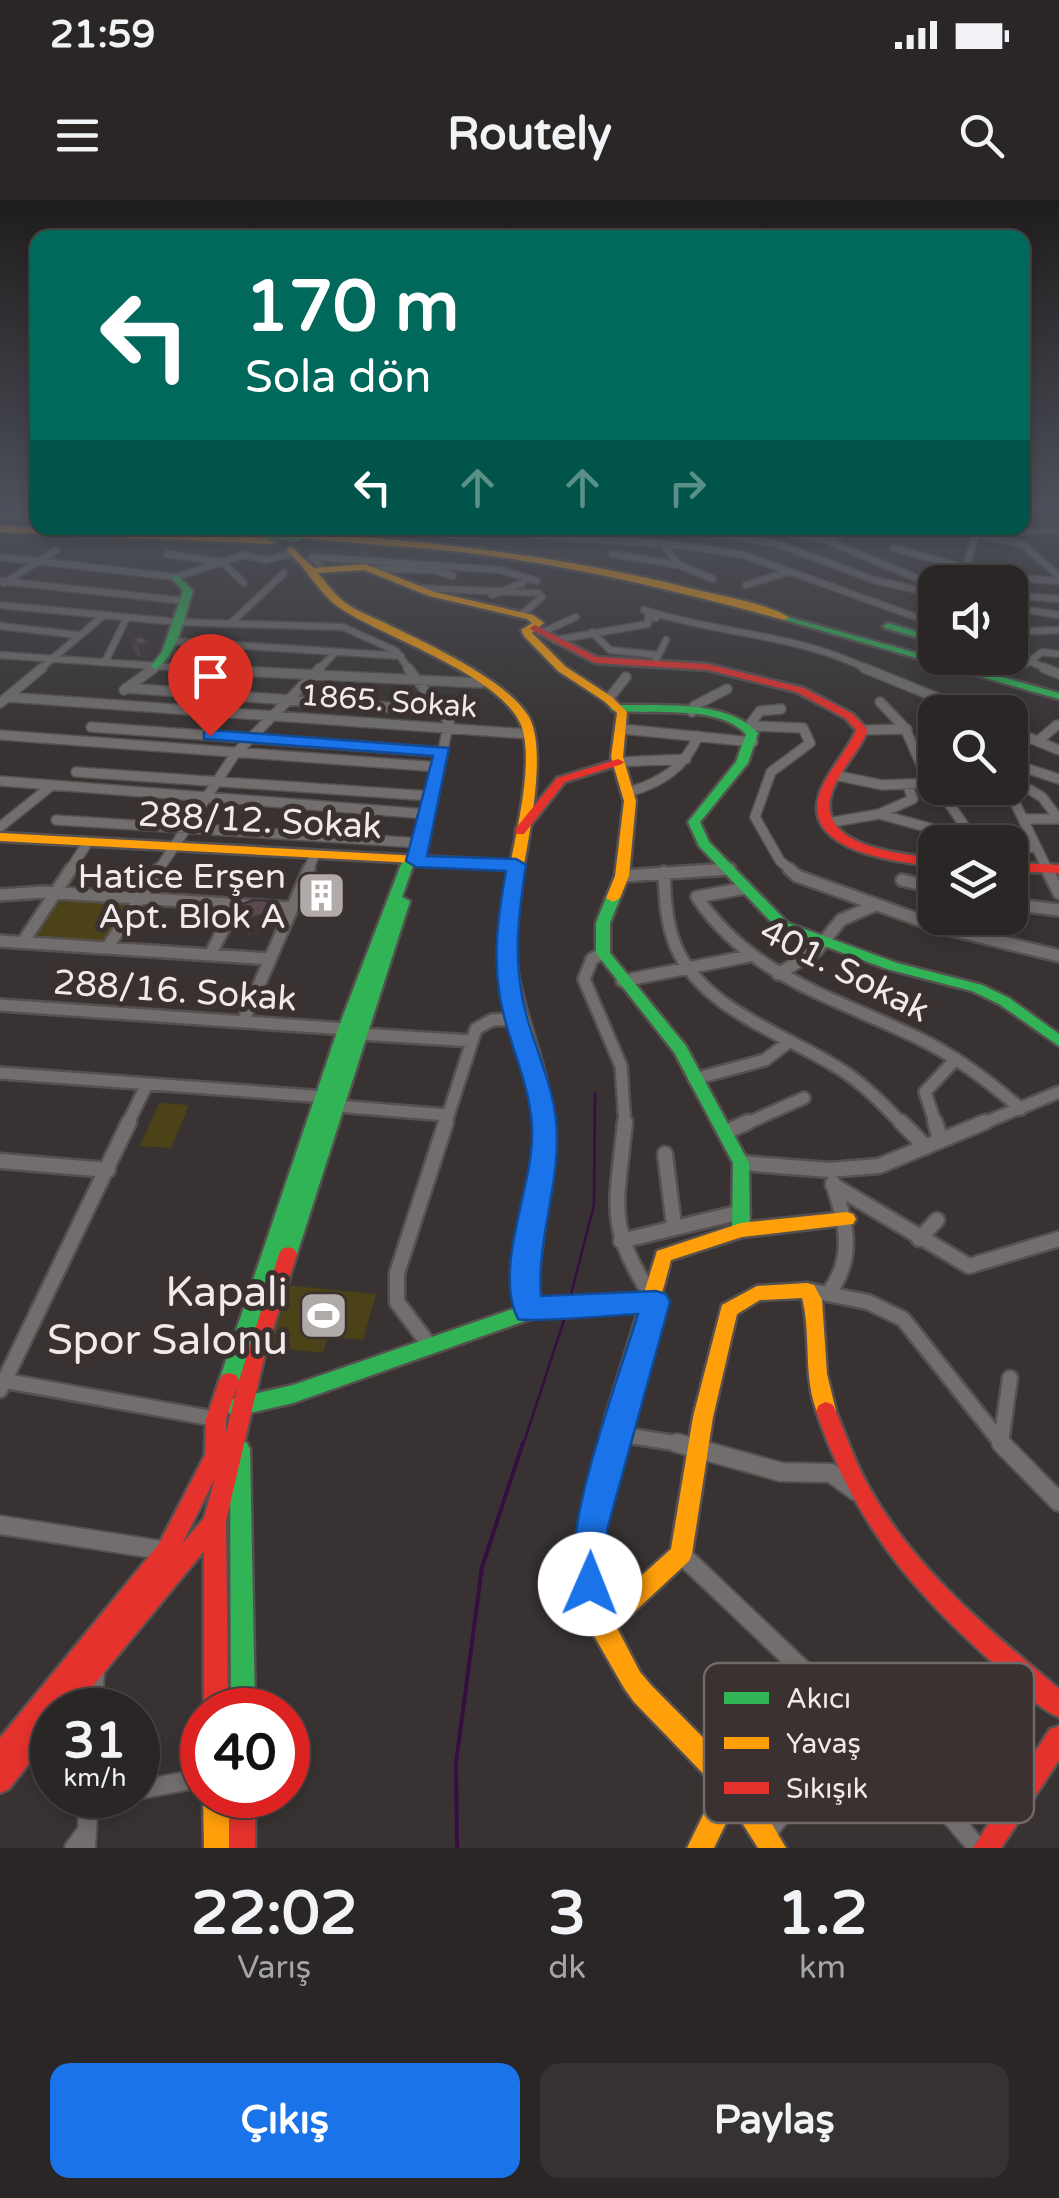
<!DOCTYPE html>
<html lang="tr">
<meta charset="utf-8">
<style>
:root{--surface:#2a2626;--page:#363232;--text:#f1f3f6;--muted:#a5a5a7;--line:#464343;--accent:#1a73e8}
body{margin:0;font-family:"Varela Round",sans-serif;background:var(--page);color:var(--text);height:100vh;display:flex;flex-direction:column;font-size:38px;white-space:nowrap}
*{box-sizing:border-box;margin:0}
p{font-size:32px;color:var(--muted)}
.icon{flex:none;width:55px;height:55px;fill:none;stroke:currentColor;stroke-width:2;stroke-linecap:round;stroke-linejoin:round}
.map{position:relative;height:1648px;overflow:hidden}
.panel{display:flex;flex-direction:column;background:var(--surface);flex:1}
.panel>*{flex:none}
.guide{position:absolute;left:30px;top:30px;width:1000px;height:305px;border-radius:20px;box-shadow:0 5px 15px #0003,0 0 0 2px var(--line);background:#00695c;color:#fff;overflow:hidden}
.fabs{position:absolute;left:918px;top:365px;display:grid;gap:20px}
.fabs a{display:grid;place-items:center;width:110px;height:110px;border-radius:20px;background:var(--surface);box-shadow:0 5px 15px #0003,0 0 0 2px var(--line);font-size:50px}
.speed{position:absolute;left:30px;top:1488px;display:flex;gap:20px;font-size:50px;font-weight:700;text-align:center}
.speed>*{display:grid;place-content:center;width:130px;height:130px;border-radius:50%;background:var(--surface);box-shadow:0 5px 15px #0003,0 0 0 2px var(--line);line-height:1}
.speed small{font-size:25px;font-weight:400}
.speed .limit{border:15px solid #d22;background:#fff;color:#111}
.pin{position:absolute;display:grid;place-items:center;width:85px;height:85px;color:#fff;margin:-102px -42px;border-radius:50% 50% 50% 0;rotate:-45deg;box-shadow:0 0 10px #0007}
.pin .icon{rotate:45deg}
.me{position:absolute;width:110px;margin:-55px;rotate:1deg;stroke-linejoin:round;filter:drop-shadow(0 0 8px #0008)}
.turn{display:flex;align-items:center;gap:35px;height:210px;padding:0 50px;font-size:45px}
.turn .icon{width:130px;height:130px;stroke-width:2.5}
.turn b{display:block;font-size:70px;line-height:85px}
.lanes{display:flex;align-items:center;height:95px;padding:0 50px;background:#0003;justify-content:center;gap:50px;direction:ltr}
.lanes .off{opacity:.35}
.eta{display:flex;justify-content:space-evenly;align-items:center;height:170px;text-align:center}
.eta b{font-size:60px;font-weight:800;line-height:70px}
.action{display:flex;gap:20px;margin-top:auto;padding:20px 50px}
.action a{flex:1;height:115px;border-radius:20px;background:var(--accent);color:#fff;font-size:40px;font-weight:800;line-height:115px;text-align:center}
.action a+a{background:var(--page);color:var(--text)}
.status{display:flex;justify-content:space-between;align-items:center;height:70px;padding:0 50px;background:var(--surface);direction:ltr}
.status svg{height:28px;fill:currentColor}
header{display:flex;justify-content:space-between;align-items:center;height:130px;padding:0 50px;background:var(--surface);font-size:45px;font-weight:800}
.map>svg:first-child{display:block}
</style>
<div class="status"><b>21:59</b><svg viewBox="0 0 49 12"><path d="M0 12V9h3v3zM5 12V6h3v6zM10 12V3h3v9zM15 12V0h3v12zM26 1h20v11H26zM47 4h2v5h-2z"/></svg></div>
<header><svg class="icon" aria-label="menu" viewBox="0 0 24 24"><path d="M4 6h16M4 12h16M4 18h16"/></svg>Routely<svg class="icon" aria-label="search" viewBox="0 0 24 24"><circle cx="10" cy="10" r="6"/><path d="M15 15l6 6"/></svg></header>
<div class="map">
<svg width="1059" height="1648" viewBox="0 0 1059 1648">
<rect width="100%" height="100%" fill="#383332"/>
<path fill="#4b4217" d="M65,698L128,702L104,744L33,739L52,706Z
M159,903L189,905L171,948L140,946Z
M283,1085L376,1094L363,1140L328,1136L323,1153L270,1147Z"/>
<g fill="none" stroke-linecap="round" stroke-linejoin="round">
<path stroke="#360f41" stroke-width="2.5" d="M570,1098L594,1005L595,893
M523,1245L567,1111"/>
<path stroke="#360f41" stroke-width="4" d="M457,1648L456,1563L482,1367L523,1243"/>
<path stroke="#544e4d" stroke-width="6" stroke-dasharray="6 4" stroke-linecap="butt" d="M361,332L366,362"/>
<defs>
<path id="street-far4" d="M0,313L38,316
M360,328L361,332
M442,328L444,334L476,336
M509,328L538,336L679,345L744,355L935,424
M680,328L778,344L874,380L935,394
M765,328L828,341L935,386
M929,328H953
M952,328L976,334L961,382
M995,333L1059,330
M976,334L1023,345L1059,376
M828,341L850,328
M663,344L679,365L713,379
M894,348L993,376L1059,381
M167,354L222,362L244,383
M612,354L679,365
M0,357L176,377L244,355L266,360L293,353
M369,369L432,370L453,376
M323,370L312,357L500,370L537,381
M0,381L186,401
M4,383L56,350
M746,385L788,372
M414,388L538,393L542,397L522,414
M492,395L523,383
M1010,395L1059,399
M0,405L177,422L343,427L396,451L410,470
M1010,407L1059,415
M644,410C718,434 799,434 869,470
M231,423L284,373
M0,426L78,435
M543,432L576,417
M592,432L610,450L657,455
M1010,432L1059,430
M555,440L648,424V417L656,418
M172,441L401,456
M1010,453L1050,470
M0,455L215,470
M984,458L1026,464L1042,452L1059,454
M656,460L666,440
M105,462L127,417
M39,470L103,416
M150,470L156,466
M318,470L336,452"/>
<path id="street-far3" d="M179,468L481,483
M408,468L449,522L422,646
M864,468L972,512
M1044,468L1059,474
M126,488L440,511
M124,490L154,468
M7,497L529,534
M610,497L626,477
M880,502L905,528L929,583
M0,503L42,468
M692,512L694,506L727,489
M751,523L760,511L781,509
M753,526L803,528L810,543L771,572L755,617L780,661L792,671
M91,527L442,552
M622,529L753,542
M862,530L907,529
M0,535L439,567
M1010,535L1020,534L1059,550
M1038,541L1057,525
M618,562L686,559
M1010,563L1059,579
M76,572L431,596
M839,576L882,585L931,583
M1010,578L1042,597L1059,619
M0,581L427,614
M938,588L964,625
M1008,588L1048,671
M629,592C662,582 684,568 698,536
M879,614L913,599L907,584
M1023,619H1059
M56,620L420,643
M827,623L879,614L980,642
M0,627L51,586
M1010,645L1037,648
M69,671L88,642
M158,671L235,554L320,468
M308,671L314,656
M697,671L730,669"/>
<path id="street-far2" d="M789,669L797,676L936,726L1059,756
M1047,669L1059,693
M664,672C665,698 666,723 676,747C704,811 786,834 840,869C864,884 884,905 903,925
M622,676L730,669
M902,680L935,688
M745,688L697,697C751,778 837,798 920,839C957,857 990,882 1021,909
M0,695L43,692L292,708
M1010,704L1059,710
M0,741L270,759
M23,742L71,669
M107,748L159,669
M603,753L592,759L584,779L621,866L625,925
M210,755L236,705
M778,774L816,751L841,720L873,706
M622,781L749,756
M0,805L346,829
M243,822L309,669
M360,834L472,841
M0,873L326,897
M694,879L765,860L790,841
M336,906L447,915
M127,925L146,886
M445,925L476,829L492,820L516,819
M743,925L804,898
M936,925L925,892L956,859
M979,925L1059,892"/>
<path id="street-far1" d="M625,922C617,1006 604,1026 655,1101
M901,922L926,947
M935,922L940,938
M726,932L748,922
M665,954L674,1026
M0,961L108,970
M741,963L829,970L879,966L985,922
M833,985L969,1066L1059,1039
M919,1039L937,1020
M621,1041L741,1012
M807,1090L868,1102L903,1119L1003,1245
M828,1094C856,1057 846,1024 833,983
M430,1146L397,1102V1073L446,922
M0,1180L216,1219
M0,1190L129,922
M617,1234L688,1245
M1001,1243L1010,1178"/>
<path id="street" d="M677,1243L781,1272L831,1273L856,1291
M1001,1243L1059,1302
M0,1325L167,1351
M681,1354L924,1585L978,1648
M93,1510L95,1472
M138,1590L202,1578
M89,1599L111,1595
M766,1635L854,1519
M74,1648L87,1631
M86,1648L89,1595"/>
<path id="fast" d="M176,374L193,391C184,417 179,453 156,469L151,466L162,452L183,391L171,377Z
M781,415L1059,493V499L781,419Z
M888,423L935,437V443L885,428L883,426Z
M616,505C658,506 727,499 758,533L748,563L700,622L709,642L788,723L897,763L982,785L1009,798L1059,834V846L999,804L972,791L887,769L778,729L699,646L688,622L736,562L746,534C716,503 652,516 612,510L611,508Z
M422,642L428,646L414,663L402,697L410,701L297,1054L294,1059L288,1061L280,1056L239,1181L236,1187L229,1189L222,1187L219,1181L338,829L402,662L418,643Z
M613,694L620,698L610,723V753L686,846L749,963L750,1030L747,1035L741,1037L735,1035L732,1030L733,963L674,852L596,753V723L606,698Z
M656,1094L663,1097L665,1102L663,1107L656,1110L545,1114L293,1203L236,1216L229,1213L226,1207L229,1201L236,1198L293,1185L545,1098Z
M240,1240L247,1243L250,1249L255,1510H231L230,1249L233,1243Z"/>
<path id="slow" d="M0,326L272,338L276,341L272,344L0,332Z
M298,332C431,341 564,356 693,389C724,397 762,402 789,417L784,420C685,393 587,369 485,355C422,346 358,345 295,337V333Z
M291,347L314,368L365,364L435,392L533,415L544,423L532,433L566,467L612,497L627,512L623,557L636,601L629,676L620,698L613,702L606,698L615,676L624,601L611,557L617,513L604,501L558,471L524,436L521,430L532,423L527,419L429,396L364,370L318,373C326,382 333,393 343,401C354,410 370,416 383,422C423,442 507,479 529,517C550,555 523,662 517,705C505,788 544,838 552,914C559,980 536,1045 537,1111L535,1116L528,1119L521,1116C508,1081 536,984 537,941C538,883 512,831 503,776C496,739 503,704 510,668L0,641V633L511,661C518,623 532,568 523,531C509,477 384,438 340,408C319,394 307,368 288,352L287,350Z
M847,1012L853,1014L856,1019L853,1024L742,1037L671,1060C644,1167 586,1292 611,1403L671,1349L693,1217L722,1105L757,1086L807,1083L814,1085L822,1100L827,1174L836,1211L833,1217L826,1220L819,1217C802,1179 812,1137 802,1098L760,1100L737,1114L713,1217L692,1354L689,1361L617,1428L640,1472L651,1485L748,1583L786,1648H758L736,1613L726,1623L714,1648H687L708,1605L721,1592L634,1502L624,1488L589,1427L592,1421L583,1379V1325L592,1270L606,1215L657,1051L741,1023Z
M203,1595H229L230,1648H204Z"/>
<path id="jam" d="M535,425L597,457L708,464L804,488L853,514L868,530C859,552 840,569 832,592C814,646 899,654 935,658V666C896,662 799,651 820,592C828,570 847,552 856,530L845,518L796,492L708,470L595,463L532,430L530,428Z
M618,559L624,562L622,564L565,582L524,634H516V628L557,578Z
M1010,663L1059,665V673L1010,671Z
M288,1047L294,1049L297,1054L265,1154L226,1321L228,1510H204V1351L73,1510H52V1534L9,1589L0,1593V1538L159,1344L205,1255L206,1219L219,1181L222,1175L229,1173L236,1175L239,1181L279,1054L282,1049ZM238,1184L226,1233V1219ZM215,1278L204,1318L182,1344Z
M826,1202L833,1205C846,1233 854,1262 870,1289C915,1369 990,1431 1059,1489V1517C1037,1508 1017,1485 1000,1469C911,1391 855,1324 816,1211L819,1205Z
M1059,1526V1560L1001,1648H973L1050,1529Z
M229,1595H255V1648H229Z"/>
</defs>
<use href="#street-far4" stroke="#565150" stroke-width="9"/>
<use href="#street-far3" stroke="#565150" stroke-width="12"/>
<use href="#street-far2" stroke="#565150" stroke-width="16"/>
<use href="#street-far1" stroke="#565150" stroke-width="19"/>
<use href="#street" stroke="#565150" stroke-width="22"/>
<use href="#fast" stroke="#565150" stroke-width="5"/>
<use href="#slow" stroke="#565150" stroke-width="5"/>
<use href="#jam" stroke="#565150" stroke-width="5"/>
<use href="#street-far4" stroke="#716e6d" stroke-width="6"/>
<use href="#street-far3" stroke="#716e6d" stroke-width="9"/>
<use href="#street-far2" stroke="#716e6d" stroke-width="11"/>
<use href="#street-far1" stroke="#716e6d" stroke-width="14"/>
<use href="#street" stroke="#716e6d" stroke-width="18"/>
<use href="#fast" fill="#30b455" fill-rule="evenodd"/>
<use href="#slow" fill="#ff9f0a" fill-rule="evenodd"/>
<use href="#jam" fill="#e5322d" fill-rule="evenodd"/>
<defs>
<path id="fast-bridge" d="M268,333L298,335"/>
</defs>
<use href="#fast-bridge" stroke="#565150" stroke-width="15" stroke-linecap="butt"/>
<use href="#fast-bridge" stroke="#30b455" stroke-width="12"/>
</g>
<path fill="#4d4045" d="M131,439L151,443L154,456L141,458L134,452Z
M330,677L332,692L326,712H306L304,697Z
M272,701L274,726L250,736L237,723L235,707Z"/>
<path fill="#3f3438" d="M151,443L154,456L141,458L139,445Z
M330,677L332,692L326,712L324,697Z
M272,701L274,726L250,736L247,720Z"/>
<path fill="#5a4a50" stroke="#3f3438" stroke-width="2.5" d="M141,436L151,443L139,445L131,439Z
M311,676L330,677L324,697H304Z
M253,700L272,701V711L247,720L235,707Z"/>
<linearGradient id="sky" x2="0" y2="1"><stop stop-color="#1f1c1c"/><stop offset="0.57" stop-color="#4d505a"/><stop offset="1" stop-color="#4d505a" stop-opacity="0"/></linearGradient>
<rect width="1059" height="541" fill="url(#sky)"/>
<path fill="#1a73e8" stroke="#114b97" stroke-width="2.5" d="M210,530L449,548L427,656L516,659L526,665C518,718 512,765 527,817C538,857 557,894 557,936C558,990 537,1041 541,1096L656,1091L666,1094L670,1102L607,1330V1384L602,1396L590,1401L578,1396C555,1342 620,1175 638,1114C616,1115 531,1123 518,1119C493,1070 532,989 532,936C533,894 514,856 504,816C491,766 497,721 506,671L416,667L406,661L433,556L204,539V532Z"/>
<defs>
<symbol id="building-square" viewBox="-11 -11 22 22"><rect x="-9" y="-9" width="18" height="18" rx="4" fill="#b0aaa9" stroke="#3a3130"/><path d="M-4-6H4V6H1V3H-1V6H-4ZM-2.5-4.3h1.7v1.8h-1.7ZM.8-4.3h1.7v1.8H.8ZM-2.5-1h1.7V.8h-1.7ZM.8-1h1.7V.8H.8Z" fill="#fff"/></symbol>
<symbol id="stadium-square" viewBox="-11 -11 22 22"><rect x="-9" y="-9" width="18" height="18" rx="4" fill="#b0aaa9" stroke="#3a3130"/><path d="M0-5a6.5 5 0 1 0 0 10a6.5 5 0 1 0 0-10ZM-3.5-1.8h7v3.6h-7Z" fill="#fff"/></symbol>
</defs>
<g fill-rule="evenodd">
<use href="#building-square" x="294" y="668" width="55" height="55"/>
<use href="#stadium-square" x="296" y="1088" width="55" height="55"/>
</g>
<g text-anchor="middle" stroke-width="10" stroke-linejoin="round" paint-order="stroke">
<g font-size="30" fill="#f0eae9" stroke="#3a3130">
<text transform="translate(389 501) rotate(4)" y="10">1865. Sokak</text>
</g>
<g font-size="35" fill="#f0eae9" stroke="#3a3130">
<text transform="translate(260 620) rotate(3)" y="12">288/12. Sokak</text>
<text transform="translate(845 770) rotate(27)" y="12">401. Sokak</text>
<text transform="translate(175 790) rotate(4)" y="12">288/16. Sokak</text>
</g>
<g font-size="35" fill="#f0eae9" stroke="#3a3130" text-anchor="end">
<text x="286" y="688">Hatice Erşen<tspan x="286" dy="40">Apt. Blok A</tspan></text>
</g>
<g font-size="42" fill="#f0eae9" stroke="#3a3130" text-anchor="end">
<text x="288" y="1106">Kapali<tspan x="288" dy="48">Spor Salonu</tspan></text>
</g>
</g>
<rect x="704" y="1463" width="330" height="160" rx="15" fill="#3a3130" stroke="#716868" stroke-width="2.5"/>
<rect x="724" y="1492" width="45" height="12" fill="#30b455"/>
<rect x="724" y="1537" width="45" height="12" fill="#ff9f0a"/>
<rect x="724" y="1582" width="45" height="12" fill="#e5322d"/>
<g font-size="28" fill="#f0eae9">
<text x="786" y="1508">Akıcı</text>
<text x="786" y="1553">Yavaş</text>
<text x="786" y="1598">Sıkışık</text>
</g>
</svg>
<div class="fabs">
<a><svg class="icon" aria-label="sound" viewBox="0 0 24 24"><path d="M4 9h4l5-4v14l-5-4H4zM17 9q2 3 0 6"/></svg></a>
<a><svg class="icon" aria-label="search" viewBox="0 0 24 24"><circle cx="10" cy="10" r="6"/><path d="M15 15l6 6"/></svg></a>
<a><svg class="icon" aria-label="layers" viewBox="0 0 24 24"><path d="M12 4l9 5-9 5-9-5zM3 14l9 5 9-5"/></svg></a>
</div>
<div class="speed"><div>31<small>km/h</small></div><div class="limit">40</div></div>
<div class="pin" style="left:210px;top:536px;background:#d93025"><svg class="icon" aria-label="arrive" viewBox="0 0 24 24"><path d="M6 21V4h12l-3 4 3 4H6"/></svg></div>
<svg class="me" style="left:590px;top:1384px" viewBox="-20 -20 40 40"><circle r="19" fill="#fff"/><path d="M0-13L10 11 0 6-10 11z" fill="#1a73e8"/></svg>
<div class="guide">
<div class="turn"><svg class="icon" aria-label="left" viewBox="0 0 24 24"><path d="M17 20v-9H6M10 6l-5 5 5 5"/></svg><div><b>170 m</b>Sola dön</div></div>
<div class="lanes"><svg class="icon" aria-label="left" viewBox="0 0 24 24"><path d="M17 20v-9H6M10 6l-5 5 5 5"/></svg><svg class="icon off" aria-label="ahead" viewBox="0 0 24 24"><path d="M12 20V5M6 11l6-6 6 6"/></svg><svg class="icon off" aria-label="ahead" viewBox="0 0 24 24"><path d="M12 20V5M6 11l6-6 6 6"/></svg><svg class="icon off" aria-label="right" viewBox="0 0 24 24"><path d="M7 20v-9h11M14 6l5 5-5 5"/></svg></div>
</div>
</div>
<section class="panel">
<div class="eta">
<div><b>22:02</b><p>Varış</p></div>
<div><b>3</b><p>dk</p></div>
<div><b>1.2</b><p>km</p></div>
</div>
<div class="action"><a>Çıkış</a><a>Paylaş</a></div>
</section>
